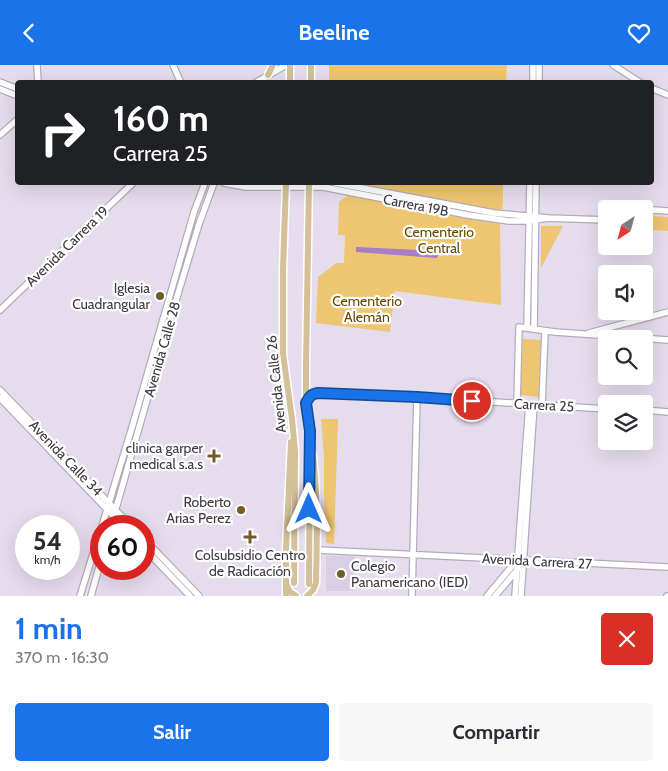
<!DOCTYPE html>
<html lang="es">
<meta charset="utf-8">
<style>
:root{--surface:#fff;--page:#f7f7f7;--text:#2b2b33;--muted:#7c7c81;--accent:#1a73e8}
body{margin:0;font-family:Cabin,sans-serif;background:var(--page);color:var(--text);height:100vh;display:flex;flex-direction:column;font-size:19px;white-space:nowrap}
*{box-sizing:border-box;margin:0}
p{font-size:16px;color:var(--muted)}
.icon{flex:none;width:28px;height:28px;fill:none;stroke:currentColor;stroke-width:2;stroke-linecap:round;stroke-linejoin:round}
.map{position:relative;height:531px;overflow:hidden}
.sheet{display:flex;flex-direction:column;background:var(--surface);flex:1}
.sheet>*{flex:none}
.hud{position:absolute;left:15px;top:15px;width:639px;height:105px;border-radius:5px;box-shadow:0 5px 20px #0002;background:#202124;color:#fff;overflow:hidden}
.needle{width:32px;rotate:216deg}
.controls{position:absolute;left:598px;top:135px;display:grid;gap:10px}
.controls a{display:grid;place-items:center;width:55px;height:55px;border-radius:5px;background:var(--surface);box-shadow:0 5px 20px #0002;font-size:25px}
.speed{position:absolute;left:15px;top:450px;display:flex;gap:10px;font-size:25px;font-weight:700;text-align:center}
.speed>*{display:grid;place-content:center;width:65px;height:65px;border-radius:50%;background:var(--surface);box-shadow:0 5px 20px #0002;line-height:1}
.speed small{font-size:12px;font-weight:400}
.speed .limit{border:8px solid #d22;background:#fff;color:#111}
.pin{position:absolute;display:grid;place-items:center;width:42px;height:42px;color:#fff;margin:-21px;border:2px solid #fff;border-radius:50%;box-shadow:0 1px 5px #0007}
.me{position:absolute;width:55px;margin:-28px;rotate:0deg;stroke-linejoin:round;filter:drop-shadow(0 0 4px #0008)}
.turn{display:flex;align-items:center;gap:18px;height:105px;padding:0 15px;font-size:22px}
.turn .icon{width:65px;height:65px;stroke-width:2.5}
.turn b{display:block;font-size:35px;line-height:42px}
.round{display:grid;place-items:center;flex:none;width:52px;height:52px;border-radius:5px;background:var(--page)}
.overview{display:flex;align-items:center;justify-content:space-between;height:85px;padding:0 15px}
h1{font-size:30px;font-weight:700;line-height:38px;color:var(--accent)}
.cta{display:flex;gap:10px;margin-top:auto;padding:10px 15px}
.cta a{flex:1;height:58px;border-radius:5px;background:var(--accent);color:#fff;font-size:20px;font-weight:700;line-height:58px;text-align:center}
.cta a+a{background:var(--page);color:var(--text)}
header{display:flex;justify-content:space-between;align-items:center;height:65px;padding:0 15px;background:var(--accent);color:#fff;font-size:22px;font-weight:700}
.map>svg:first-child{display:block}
</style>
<header><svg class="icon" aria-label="back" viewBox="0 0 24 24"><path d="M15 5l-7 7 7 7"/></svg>Beeline<svg class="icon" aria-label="heart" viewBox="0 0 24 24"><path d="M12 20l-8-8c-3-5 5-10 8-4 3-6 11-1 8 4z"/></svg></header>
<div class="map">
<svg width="668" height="531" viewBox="0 0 668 531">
<rect width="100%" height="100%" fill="#e5dced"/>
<path fill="#dacee5" d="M326,491H355V526H326Z"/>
<path fill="#eec671" d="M329,0H507L506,17H329Z
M347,118H503V138L500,160L501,240L395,226L390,267L316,258L318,212L336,198H344L345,170H338L339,138L341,135L346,132Z
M653,151L668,152V166L653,165L649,162L647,158L649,153Z
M541,161H563L541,203Z
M523,274L541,275L539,332L520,330Z
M321,354H338L334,479L326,478L324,438V391Z"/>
<path fill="#a67dc8" d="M356,182L439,186L437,193L356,187Z"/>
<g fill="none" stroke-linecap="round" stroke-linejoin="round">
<defs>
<path id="secondary" d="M37,0L38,18
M173,0L181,18
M613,0L641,18
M0,17L18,24
M255,18L286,0
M533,18V0
M539,18V0
M651,23L668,30
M0,24L18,31
M0,70L18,54
M224,118L246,122H323L468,150L509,156H528L548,153
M335,118L494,148L548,153L606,155
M644,149L653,145L668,146
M0,245L133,118
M527,263L530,118
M534,264L536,118
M589,268L668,247
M0,325L131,461
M0,333L123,461
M306,338L311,330L318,328L417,332L606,344
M517,339L519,262L555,267L668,275
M542,340L545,266
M644,345L668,347
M102,461L133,359L177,206L194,147L205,118
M111,461L164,275L199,159L214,118
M144,474L199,531
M144,483L190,531
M317,485L668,502
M80,531L101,463
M91,531L101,495
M412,531L417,332
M487,531L518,494
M495,531L518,504
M515,531L529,339
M521,531L534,340
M667,531H668"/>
<path id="primary" d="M268,10L273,0
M290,18V0
M311,18V0
M286,118L283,204V289L292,354L295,386L294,518
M309,118L306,301V338L310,367L309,519
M287,520L289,526L296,531
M286,531V484L291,377
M307,531L313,525L316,518C317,476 318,433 313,391"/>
</defs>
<use href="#secondary" stroke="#b4acbc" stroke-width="8"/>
<use href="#primary" stroke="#fff" stroke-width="9"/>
<use href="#secondary" stroke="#fff" stroke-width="5.5"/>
<use href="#primary" stroke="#d4c19a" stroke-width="6"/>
</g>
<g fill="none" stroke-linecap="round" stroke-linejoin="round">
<defs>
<path id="route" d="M309,444L310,366L306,338C309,332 311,329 318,328L417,332L472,336"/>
</defs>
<use href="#route" stroke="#114b97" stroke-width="12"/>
<use href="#route" stroke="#1a73e8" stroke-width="9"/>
</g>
<g fill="#725c2c" stroke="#fff" stroke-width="2">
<circle cx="160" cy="231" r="5"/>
<path d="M211.5 383.5h5v5h5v5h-5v5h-5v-5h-5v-5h5z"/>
<circle cx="241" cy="445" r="5"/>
<path d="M247.5 464.5h5v5h5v5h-5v5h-5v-5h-5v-5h5z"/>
<circle cx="341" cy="509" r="5"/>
</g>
<g text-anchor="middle" stroke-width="4.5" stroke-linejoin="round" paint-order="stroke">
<g font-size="14" fill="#3d3940" stroke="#fff">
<text transform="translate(416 140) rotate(11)" y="5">Carrera 19B</text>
<text transform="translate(67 181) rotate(-44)" y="5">Avenida Carrera 19</text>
<text transform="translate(162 284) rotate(-74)" y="5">Avenida Calle 28</text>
<text transform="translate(276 319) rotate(-96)" y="5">Avenida Calle 26</text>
<text transform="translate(544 340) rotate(3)" y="5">Carrera 25</text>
<text transform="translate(66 393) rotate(46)" y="5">Avenida Calle 34</text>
<text transform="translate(537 496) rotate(3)" y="5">Avenida Carrera 27</text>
</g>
<g font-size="14" fill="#644900" stroke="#fff">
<text x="439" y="172">Cementerio<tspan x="439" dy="16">Central</tspan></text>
<text x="367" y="241">Cementerio<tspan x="367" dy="16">Alemán</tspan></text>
</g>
<g font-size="14" fill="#3d3940" stroke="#fff" text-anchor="end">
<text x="150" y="228">Iglesia<tspan x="150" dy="16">Cuadrangular</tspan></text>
<text x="203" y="388">clinica garper<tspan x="203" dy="16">medical s.a.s</tspan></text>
<text x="231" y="442">Roberto<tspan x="231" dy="16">Arias Perez</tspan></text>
<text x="250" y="495" text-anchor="middle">Colsubsidio Centro<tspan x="250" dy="16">de Radicación</tspan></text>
<text x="351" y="506" text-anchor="start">Colegio<tspan x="351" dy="16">Panamericano (IED)</tspan></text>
</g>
</g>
</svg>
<div class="controls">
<a><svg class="needle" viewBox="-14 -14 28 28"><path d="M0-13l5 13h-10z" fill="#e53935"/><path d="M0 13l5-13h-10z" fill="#7c7c81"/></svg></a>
<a><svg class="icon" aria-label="sound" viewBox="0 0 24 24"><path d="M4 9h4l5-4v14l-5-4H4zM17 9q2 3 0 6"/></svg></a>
<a><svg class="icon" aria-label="search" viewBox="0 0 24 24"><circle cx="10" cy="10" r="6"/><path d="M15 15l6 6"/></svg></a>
<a><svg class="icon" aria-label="layers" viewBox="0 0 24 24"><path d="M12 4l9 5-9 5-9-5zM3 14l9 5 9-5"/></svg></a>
</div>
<div class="speed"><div>54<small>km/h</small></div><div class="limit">60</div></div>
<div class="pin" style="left:472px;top:336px;background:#d93025"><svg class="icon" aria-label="arrive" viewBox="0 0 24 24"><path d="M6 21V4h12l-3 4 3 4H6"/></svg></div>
<svg class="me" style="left:309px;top:444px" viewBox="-20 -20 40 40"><path d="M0-17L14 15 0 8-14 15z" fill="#1a73e8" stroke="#fff" stroke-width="4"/></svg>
<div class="hud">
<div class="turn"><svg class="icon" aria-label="right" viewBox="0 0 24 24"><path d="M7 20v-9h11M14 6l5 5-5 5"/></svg><div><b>160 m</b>Carrera 25</div></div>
</div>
</div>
<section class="sheet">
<div class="overview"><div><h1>1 min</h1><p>370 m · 16:30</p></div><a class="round" style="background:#d93025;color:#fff"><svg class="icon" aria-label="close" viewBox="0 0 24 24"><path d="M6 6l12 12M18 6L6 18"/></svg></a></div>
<div class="cta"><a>Salir</a><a>Compartir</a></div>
</section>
